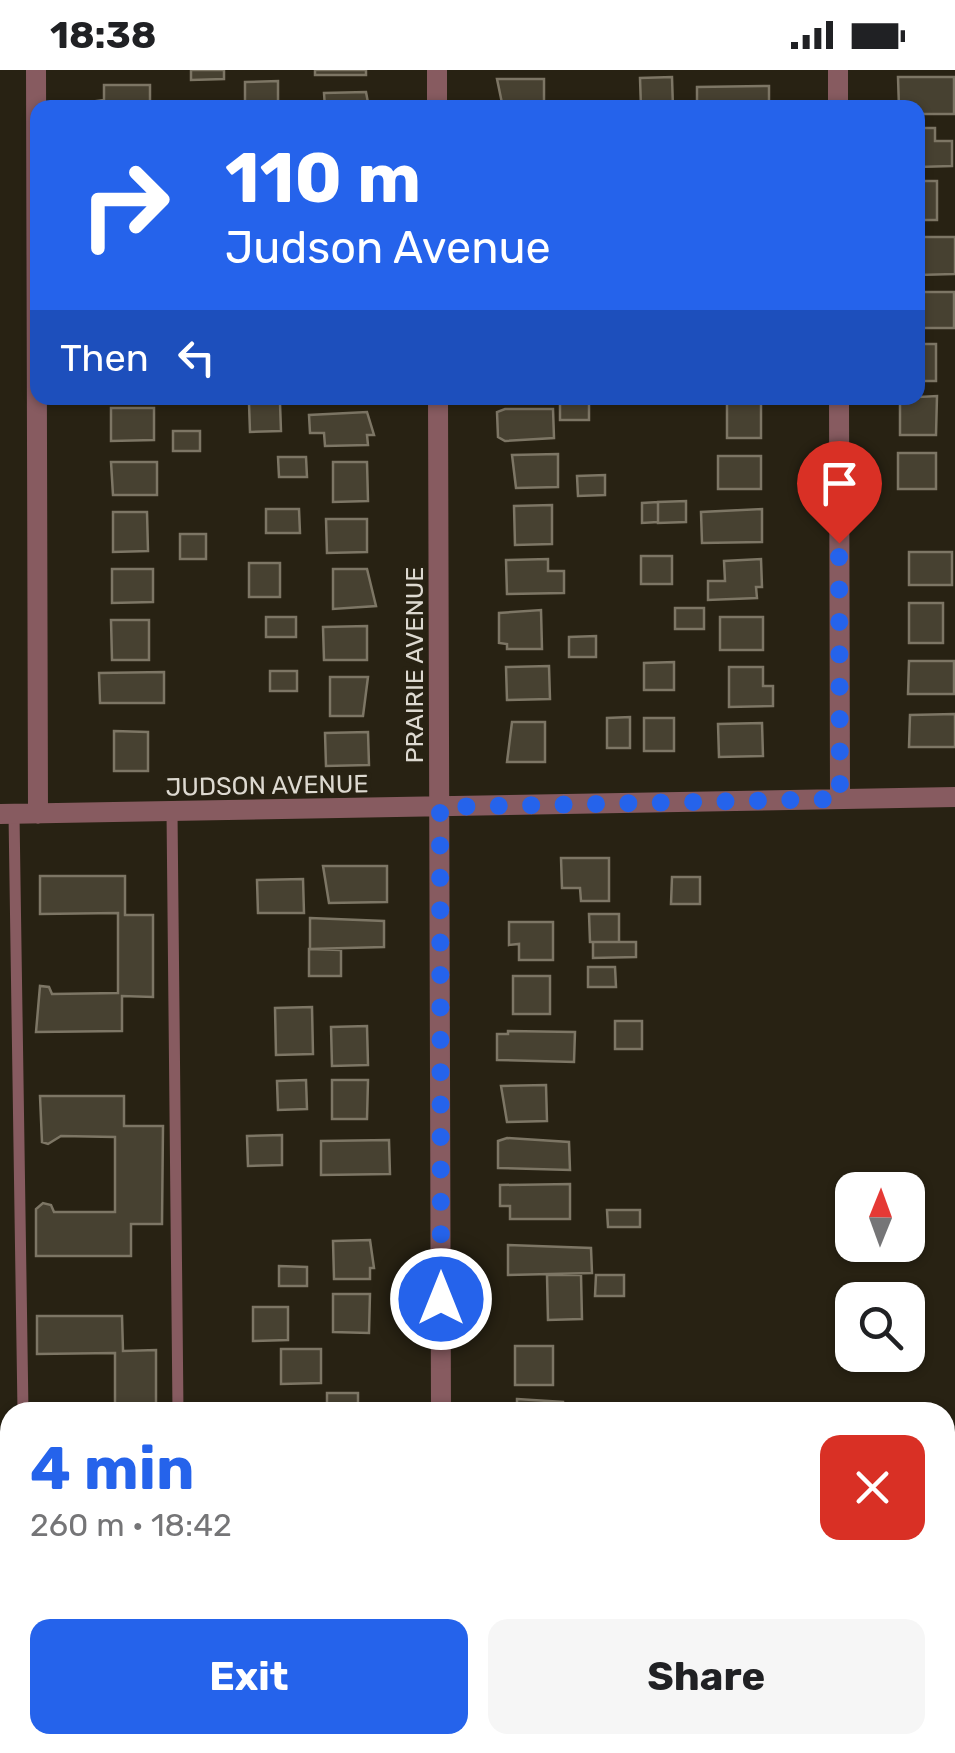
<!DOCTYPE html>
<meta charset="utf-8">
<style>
:root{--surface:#fff;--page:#f6f6f6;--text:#202124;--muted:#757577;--accent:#2563eb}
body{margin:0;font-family:Rubik,sans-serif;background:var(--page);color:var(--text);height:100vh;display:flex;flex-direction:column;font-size:38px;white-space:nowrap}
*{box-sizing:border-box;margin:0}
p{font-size:32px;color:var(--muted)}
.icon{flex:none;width:55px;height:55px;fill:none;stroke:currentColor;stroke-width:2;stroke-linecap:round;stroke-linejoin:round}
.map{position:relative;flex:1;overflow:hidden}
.panel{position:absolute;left:0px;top:1332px;width:955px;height:352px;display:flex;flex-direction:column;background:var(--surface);border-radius:30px 30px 0 0;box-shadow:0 2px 8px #0004}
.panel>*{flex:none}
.top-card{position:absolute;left:30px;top:30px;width:895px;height:305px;border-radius:20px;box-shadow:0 2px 8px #0004;background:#2563eb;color:#fff;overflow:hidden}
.needle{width:65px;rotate:1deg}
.fabs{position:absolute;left:835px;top:1102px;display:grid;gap:20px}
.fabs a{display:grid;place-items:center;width:90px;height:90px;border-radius:20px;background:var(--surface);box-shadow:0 2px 8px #0004;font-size:50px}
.pin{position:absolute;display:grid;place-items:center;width:85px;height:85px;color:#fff;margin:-102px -42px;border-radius:50% 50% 50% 0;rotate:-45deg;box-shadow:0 0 10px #0007}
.pin .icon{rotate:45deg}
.me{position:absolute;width:110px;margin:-55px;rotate:0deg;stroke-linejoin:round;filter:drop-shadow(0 0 8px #0008)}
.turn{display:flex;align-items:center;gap:35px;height:210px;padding:0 30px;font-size:45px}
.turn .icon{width:130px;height:130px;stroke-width:2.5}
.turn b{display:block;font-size:70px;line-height:85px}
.then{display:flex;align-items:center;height:95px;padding:0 30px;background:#0003;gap:20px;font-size:38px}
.round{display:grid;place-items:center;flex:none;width:105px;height:105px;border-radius:20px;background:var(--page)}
.head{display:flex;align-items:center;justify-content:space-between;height:170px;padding:0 30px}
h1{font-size:60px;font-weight:700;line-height:75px;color:var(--accent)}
.button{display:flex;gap:20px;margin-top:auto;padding:20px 30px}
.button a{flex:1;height:115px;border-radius:20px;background:var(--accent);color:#fff;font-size:40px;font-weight:700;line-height:115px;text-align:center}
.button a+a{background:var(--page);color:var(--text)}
.status{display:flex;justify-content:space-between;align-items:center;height:70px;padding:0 50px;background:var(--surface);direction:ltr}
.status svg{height:28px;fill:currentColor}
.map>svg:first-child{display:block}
</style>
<div class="status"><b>18:38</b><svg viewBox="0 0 49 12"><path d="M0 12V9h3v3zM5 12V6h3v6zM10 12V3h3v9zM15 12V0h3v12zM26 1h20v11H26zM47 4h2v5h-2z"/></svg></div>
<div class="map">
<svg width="955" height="1683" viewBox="0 0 955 1683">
<rect width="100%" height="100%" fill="#282213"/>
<path fill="#474131" stroke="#7d7665" stroke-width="2.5" d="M191,0H224V9L191,10Z
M315,0H366V5H315Z
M672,7L673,38H641L640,8Z
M898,7H954V44H918V38H899Z
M497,9H544V38H503Z
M278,11V38H245V12Z
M104,15H150V38H96V31L104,30Z
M769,16V35L697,38V17Z
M366,22L369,38H325L324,23Z
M918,58H935V71H952V96L918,97Z
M918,111H937V150H918Z
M918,167H955V204L918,205Z
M918,222H954V258H918Z
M918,274H936V311H918Z
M937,326L936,365H900V328Z
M727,328H761V368H727Z
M589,329V350H560V330Z
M249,333H280L281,361L250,362Z
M111,338H154V370L111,371Z
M505,339H553L554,368L505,371L498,367L497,342Z
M367,342L374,365H367L368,375L325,376L324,363H310L309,345Z
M173,361H200V381H173Z
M898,383H936V419H898Z
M558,384V417L516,418L512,385Z
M718,386H761V419H718Z
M278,387H306L307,407H279Z
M111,392H157V425H113Z
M333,392H367L368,431L333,432Z
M605,405V425L578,426L577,406Z
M686,431V452L658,453V432Z
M658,432V452L642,453V433Z
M552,435V474L515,475L514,436Z
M266,439H299L300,463H266Z
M762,439V472L702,473L701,442Z
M113,442H147L148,481L113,482Z
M326,449H367V482L327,483Z
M180,464H206V489H180Z
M909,482H952V515H909Z
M641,486H672V514H641Z
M548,489V501H564V523L507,524L506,490Z
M761,489L762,517H756L757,528L708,530V511H725L724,491Z
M249,493H280V527H249Z
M112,499H153V532L112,533Z
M333,499H367L376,536L333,539Z
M909,533H943V573H909Z
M675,538H704V559H675Z
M541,540L542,579H507V574L499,573V543Z
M266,547H296V567H266Z
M720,547H763V580H720Z
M111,550H149V590H112Z
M367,556V590H324L323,557Z
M596,566V587H569V567Z
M909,591H954V624H908Z
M674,592V620H644V593Z
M549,596L550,629L507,630L506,597Z
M729,597H763V616H773V636L729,637Z
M270,601H297V621H270Z
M164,602V633H100L99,603Z
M330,607H368L363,646H330Z
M955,644V677H909L910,645Z
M630,647V678H607V648Z
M644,648H674V681H644Z
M512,652H545V692H507Z
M762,653L763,686L719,687L718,654Z
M114,661L148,662V701H114Z
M368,662L369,695L326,696L325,663Z
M561,788H609V831H581L580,818H562Z
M323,796H387V832L329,833Z
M40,806H125V845H153V927L122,926V961L36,962L40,916L49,917L52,924L118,923V843L40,844Z
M672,807H700V834H671Z
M303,809L304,843H258L257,810Z
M589,844H619V872H590Z
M310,848L384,851V877L310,879Z
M509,852H553V890H519V874L509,875Z
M593,872H636V887L593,888Z
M309,879L341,880V906H309Z
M588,897H615L616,917H588Z
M513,906H550V944H513Z
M312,937L313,984L276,985L275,938Z
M615,951H642V979H615Z
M367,956L368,995L332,996L331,957Z
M508,961L575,962L574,992L497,990V964H508Z
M306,1010L307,1039L278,1040L277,1011Z
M332,1010H368L367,1049H332Z
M546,1015L547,1051L507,1052L501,1016Z
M40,1026H124V1056H163L162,1154H131V1186H36V1139L43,1133L51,1135L54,1142H115V1067L61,1066L48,1074L42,1072Z
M282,1065V1095L248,1096L247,1066Z
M507,1068L569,1072L570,1100L498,1098V1071Z
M389,1070L390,1104L321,1105V1071Z
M570,1114V1149H510V1136H500V1115Z
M607,1140H640V1157H608Z
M370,1170L374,1198H370V1209H334L333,1171Z
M508,1175L591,1178L592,1203L508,1205Z
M279,1196L307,1197V1216H279Z
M547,1205H581L582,1249L548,1250Z
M596,1205H624V1226H595Z
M333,1224H370L369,1263L333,1262Z
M253,1237H288V1270L253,1271Z
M37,1246H122L123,1281L156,1280V1342H115V1283L37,1284Z
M515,1276H553V1315H515Z
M281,1279H321V1313L281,1314Z
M327,1323H358V1342H315L327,1340Z
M517,1329L563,1332V1342H517Z
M0,1611H10V1671H0Z
M314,1675H373V1683H314Z
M514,1675H552V1683H514Z"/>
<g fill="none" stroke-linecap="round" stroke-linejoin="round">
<path stroke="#875b60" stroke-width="11" d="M172,741L178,1342
M14,744L23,1342
M0,1376H10
M0,1468L10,1469
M0,1522H10
M0,1589H10
M151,1675V1683"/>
<path stroke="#875b60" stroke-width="20" d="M36,0L38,744
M437,0V38
M838,0V38
M438,328L441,1342
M839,328L840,729
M0,744L955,727
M442,1675V1683"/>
</g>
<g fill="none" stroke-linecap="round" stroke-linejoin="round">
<path stroke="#2563eb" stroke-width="18" stroke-dasharray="0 32.4" d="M441,1229L440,737L840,729L839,473"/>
</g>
<g text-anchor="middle" stroke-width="9" stroke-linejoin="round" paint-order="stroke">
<g font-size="25" fill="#ddd9d0" stroke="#282213">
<text transform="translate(414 595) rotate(-90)" y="9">PRAIRIE AVENUE</text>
<text transform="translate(267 715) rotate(-1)" y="9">JUDSON AVENUE</text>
</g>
</g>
</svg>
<div class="fabs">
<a><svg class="needle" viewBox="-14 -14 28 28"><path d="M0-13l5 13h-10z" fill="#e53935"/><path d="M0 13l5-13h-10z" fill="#757577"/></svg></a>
<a><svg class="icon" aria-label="search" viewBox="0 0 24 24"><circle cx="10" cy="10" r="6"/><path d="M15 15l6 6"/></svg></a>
</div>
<div class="pin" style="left:839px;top:473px;background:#d93025"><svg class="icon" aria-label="arrive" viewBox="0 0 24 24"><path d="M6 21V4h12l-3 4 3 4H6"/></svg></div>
<svg class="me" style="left:441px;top:1229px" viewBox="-20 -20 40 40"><circle r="17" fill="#2563eb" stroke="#fff" stroke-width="3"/><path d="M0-11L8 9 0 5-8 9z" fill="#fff"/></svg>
<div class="top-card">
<div class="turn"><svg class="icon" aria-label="right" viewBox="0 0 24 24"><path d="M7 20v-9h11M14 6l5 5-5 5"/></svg><div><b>110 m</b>Judson Avenue</div></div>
<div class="then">Then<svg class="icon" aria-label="left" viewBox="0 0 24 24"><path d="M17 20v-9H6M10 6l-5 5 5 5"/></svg></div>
</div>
<section class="panel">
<div class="head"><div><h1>4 min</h1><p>260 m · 18:42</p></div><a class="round" style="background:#d93025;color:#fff"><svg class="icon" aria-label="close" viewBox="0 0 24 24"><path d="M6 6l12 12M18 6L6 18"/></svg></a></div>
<div class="button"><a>Exit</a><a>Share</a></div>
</section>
</div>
